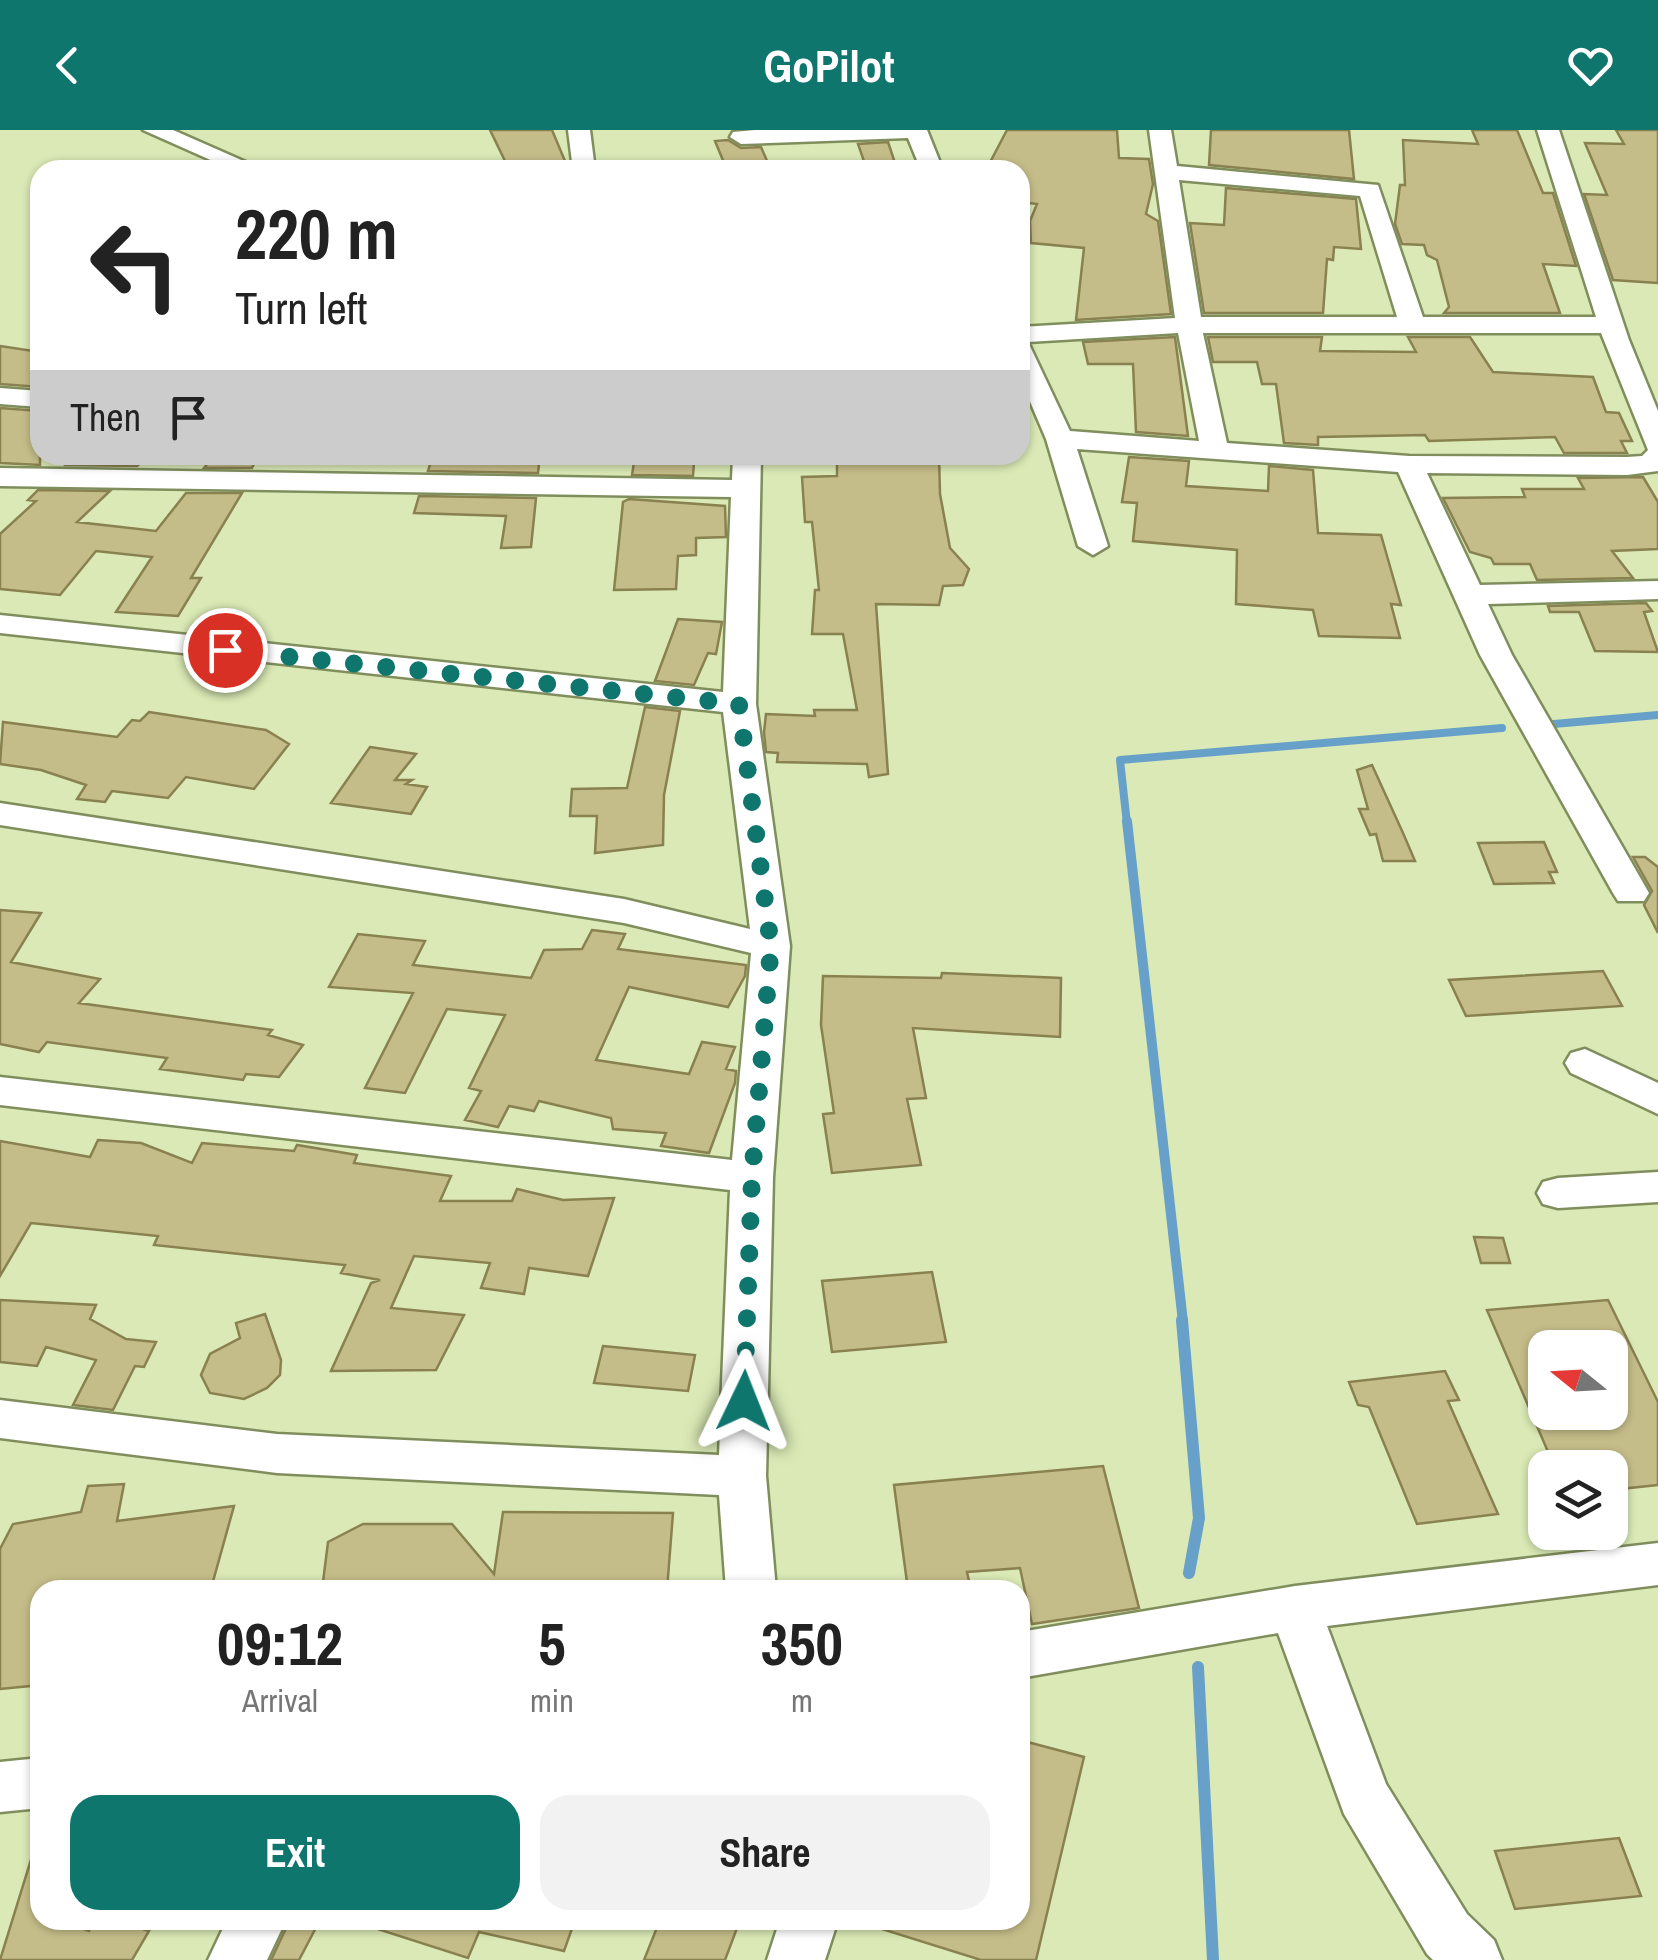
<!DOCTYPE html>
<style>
:root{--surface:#fff;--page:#f2f2f2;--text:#222;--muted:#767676;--accent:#0f766e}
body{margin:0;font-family:"Archivo Narrow",sans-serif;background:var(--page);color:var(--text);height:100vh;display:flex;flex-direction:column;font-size:38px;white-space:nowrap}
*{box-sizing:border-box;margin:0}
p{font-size:32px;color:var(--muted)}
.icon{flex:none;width:55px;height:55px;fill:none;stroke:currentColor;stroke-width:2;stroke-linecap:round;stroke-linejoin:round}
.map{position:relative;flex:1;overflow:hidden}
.sheet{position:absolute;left:30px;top:1450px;width:1000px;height:350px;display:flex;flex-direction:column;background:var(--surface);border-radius:30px;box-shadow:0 2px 8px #0004}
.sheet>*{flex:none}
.top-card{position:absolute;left:30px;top:30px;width:1000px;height:305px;border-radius:30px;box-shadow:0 2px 8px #0004;background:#fff;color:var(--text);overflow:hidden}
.needle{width:65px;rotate:288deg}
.buttons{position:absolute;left:1528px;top:1200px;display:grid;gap:20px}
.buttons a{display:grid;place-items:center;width:100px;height:100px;border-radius:20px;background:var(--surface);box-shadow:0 2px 8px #0004;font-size:50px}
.pin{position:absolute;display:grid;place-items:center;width:85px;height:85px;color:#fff;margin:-42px;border:5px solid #fff;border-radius:50%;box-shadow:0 2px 10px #0007}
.me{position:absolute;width:110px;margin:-55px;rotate:2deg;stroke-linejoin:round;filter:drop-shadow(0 0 8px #0008)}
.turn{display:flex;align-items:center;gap:35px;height:210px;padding:0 40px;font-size:45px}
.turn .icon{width:130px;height:130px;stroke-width:2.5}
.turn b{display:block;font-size:70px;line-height:85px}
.then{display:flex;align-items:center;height:95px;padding:0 40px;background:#0003;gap:20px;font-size:38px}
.eta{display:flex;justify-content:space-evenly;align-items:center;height:170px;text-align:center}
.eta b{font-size:60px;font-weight:700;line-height:70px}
.primary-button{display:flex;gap:20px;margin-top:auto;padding:20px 40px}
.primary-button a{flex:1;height:115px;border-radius:30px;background:var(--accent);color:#fff;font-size:40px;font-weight:700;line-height:115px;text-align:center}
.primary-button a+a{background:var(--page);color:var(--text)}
header{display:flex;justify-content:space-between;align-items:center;height:130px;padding:0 40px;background:var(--accent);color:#fff;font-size:45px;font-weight:700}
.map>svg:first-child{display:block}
</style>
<header><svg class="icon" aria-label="back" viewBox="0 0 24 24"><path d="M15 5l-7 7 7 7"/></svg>GoPilot<svg class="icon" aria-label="heart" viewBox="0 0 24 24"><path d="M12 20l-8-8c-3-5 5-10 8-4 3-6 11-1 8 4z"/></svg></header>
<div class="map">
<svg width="1658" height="1830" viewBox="0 0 1658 1830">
<rect width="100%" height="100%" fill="#dae9b5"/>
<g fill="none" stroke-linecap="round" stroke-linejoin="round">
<path stroke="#67a0c9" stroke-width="8" d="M1542,595L1658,585
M1127,694L1120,630L1502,598"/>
<path stroke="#67a0c9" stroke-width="10" d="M1127,691L1183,1192"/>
<path stroke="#67a0c9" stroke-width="12" d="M1182,1190L1199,1388L1189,1443
M1198,1537L1213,1830"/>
</g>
<path fill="#c5bd89" stroke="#89814f" stroke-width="2.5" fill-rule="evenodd" d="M490,0H552L565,31L506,33Z
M1007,0H1117L1119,28L1149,29L1153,54L1146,84L1158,91L1171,184L1076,190L1084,118L1031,113L1030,91L1037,74L1020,72V40H986Z
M1211,0H1349L1354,49L1209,35Z
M1472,0H1517L1543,63H1553L1576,136L1543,134L1560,183H1444L1449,177L1437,130L1427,125L1424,115L1402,114L1395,94L1400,55H1405L1403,10L1478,14Z
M1616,0H1658V153L1613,150L1584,64L1607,65L1585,13L1624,14Z
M728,10L741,18L761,17L771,40H727L715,11Z
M888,12L897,39L867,40L858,14Z
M1226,58L1356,69L1361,119L1334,117L1333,130L1327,129L1323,183H1204L1190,93L1224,95Z
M1175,207L1188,306L1136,302L1133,234H1088L1083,212Z
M1208,207H1322L1320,221L1416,222L1408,207H1470L1493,242L1593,247L1606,282L1619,283L1632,311H1621L1627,323H1564L1555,307L1429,311L1425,305L1318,307V315L1284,313L1276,254H1262L1257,232H1213Z
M0,216L40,222V257L0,254Z
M0,278L40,281V335L0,333Z
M77,325H150L137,336L66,335Z
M433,325H540L538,343L428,341Z
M837,325H939L940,364L950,418L969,439L963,455L943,456L939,475L876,474L888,644L869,647L867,634L777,632L778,623L766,622L764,602L766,584L815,586L814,580H857L843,504H812L815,460H819L812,392H805L802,347L837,346Z
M213,327H257L252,338H204Z
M1129,327L1189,331L1186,356L1268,361L1269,336L1313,340L1318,403L1381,405L1401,475L1391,474L1400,508L1319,506L1313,480L1236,474L1237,420L1133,411L1137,373L1122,372Z
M634,332H694L693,346L632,345Z
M1643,347L1658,372V419L1612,421L1633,448L1537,450L1530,434H1494L1491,428L1470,422L1443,368L1525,367L1522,359H1584L1578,348Z
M38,360L110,361L77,392L156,401L186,363H242L191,448H201L178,486L116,482L152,427L96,421L60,465L0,459V404L36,371L28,370Z
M419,366L536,368L531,417L501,418L506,386L414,383Z
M629,369L725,376L726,407L696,408V425L678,426L676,459L614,460L623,372Z
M1646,473L1652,481L1644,482L1658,522L1595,521L1579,482H1550L1548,476Z
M678,489L722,492L716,524L708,523L694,555L655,551Z
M645,577L680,581L664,665L663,715L595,723L597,686H570L572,659L627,658Z
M149,582L266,600L289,614L254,659L186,647L168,668L112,661L105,672L77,669L86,655L41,640L0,634L3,592L117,607L132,590L140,591Z
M370,617L416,624L395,650H412L406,654L427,657L411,684L331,673Z
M1372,635L1403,703L1415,731H1383L1376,704L1370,705L1359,679H1368L1357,640Z
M1544,712L1557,742H1549L1554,753L1494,754L1478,713Z
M1633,727H1645L1658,737V803L1644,775L1652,761Z
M0,780L41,783L11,832L100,849L79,873L272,900L268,905L303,915L279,947L246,944L243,950L160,939L167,928L47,912L39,922L0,914Z
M592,800L625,804L618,819L746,835L745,846L728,877L629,857L596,930L689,944L702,912L735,917L726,939L736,941L735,953L709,1023L661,1016L666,1003L613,999L611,988L539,971L534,981L509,976L498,997L465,990L481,961L469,958L505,885L447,879L405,963L365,958L413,863L329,857L358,804L425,811L413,835L531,848L544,820L582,819Z
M1603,841L1622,876L1466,886L1449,850Z
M942,843L1061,848L1060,907L913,898L926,968L907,969L921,1035L832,1043L823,984L834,983L821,895L823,846L941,848Z
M98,1010L141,1013L192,1033L202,1013L294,1021L297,1015L357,1025L354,1033L451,1046L440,1071H512L517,1059L563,1070L614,1068L588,1146L529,1138L524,1164L481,1158L490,1133L414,1126L391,1178L464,1185L436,1240L331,1241L371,1153L380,1150L341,1143L345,1135L154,1115L158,1106L31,1093L0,1146V1011L90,1027Z
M1474,1107L1503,1108L1510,1133H1481Z
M932,1142L946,1212L832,1222L822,1151Z
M0,1170L96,1175L90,1189L126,1209L156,1212L144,1237L135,1236L113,1280L73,1275L96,1230L46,1217L37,1236L0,1232Z
M1608,1170L1658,1272V1355L1610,1360V1338H1555L1487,1180ZM1545,1218H1610V1282H1545Z
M265,1184L281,1230L280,1245L267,1258L244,1269L210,1263L201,1245L210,1224L240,1208L236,1193Z
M603,1216L695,1225L688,1261L594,1253Z
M1445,1241L1459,1270L1448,1271L1498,1384L1417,1394L1369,1277L1358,1275L1349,1252Z
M1103,1336L1139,1478L1032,1494L1020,1438L967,1442L971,1460H908L894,1355Z
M124,1354L117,1391L234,1376L212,1455L40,1460V1555L0,1559V1419L13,1394L81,1382L88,1356Z
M503,1382L673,1383L667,1460H322L328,1412L363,1394H452L494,1444Z
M1020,1610L1084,1627L1036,1830H981L872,1796L873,1790H1020Z
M1619,1708L1641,1766L1515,1779L1495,1721Z
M34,1720L40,1721V1790H58L89,1801L95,1790H115L149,1801L132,1830H0Z
M290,1790H320L299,1830H271Z
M369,1790H575L564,1821L479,1802L468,1828L368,1796Z
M660,1790H740L725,1830H644Z"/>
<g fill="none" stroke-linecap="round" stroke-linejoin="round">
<defs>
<path id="minor" d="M143,0H173L264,40H233Z
M568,0H590L595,40H573Z
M755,0H927L943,40H921L908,8L741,14L730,7L733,2Z
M1149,0H1171L1177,36L1378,55L1423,187H1596L1537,0H1559L1629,210L1658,281V341L1627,345L1427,343L1480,455L1658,451V469L1488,474L1512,525L1649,763L1644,771H1618L1613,763L1480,525L1398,342L1077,319L1108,416L1093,425L1078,416L1046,309L1020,248V197L1175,188ZM1179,50L1360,66L1397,187H1201ZM1178,203L1199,311L1070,301L1028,212ZM1203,203H1601L1648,320L1642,326L1627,327L1409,326L1227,313Z
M0,258L40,261V277L0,274Z
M733,325H761L756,574L790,816L773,1047L766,1346L776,1460H726L719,1365L277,1343L0,1308V1270L277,1304L719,1325L730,1060L0,975V947L732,1030L751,823L624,793L0,695V673L624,769L750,799L723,582L0,503V485L723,562L731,367L0,356V338L732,350Z
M1585,919L1658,953V984L1571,943L1565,933L1571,923Z
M1658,1042V1072L1558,1078L1543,1074L1537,1063L1543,1052L1558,1048Z
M1658,1413V1455L1327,1496L1386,1654L1467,1784L1494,1810L1502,1830H1433L1427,1824L1344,1684L1278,1503L1020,1548V1502L1295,1456Z
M40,1628V1678L0,1682V1632Z
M227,1790H286L267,1830H208Z
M780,1790H838L825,1830H767Z"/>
</defs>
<use href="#minor" stroke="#808e5d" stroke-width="5"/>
<use href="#minor" fill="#fff" fill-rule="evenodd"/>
</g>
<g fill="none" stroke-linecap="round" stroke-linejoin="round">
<path stroke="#0f766e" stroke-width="18" stroke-dasharray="0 32.4" d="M225,520L739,574L771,816L752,1046L744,1271"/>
</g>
</svg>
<div class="buttons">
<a><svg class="needle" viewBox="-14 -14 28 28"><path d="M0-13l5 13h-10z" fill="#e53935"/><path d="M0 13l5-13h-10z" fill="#767676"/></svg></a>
<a><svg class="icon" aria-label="layers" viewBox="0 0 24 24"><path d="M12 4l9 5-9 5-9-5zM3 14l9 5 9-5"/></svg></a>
</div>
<div class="pin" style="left:225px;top:520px;background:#d93025"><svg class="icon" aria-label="arrive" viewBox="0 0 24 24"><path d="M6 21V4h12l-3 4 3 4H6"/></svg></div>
<svg class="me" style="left:744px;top:1271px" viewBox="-20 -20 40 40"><path d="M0-17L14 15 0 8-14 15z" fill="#0f766e" stroke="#fff" stroke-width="4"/></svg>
<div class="top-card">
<div class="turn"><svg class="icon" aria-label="left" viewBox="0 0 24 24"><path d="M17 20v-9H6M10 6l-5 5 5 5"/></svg><div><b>220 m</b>Turn left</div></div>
<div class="then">Then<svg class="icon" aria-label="arrive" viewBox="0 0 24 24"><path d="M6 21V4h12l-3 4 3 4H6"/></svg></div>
</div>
<section class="sheet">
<div class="eta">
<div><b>09:12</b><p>Arrival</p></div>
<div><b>5</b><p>min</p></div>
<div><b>350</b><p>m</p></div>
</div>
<div class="primary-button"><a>Exit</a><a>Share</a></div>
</section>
</div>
